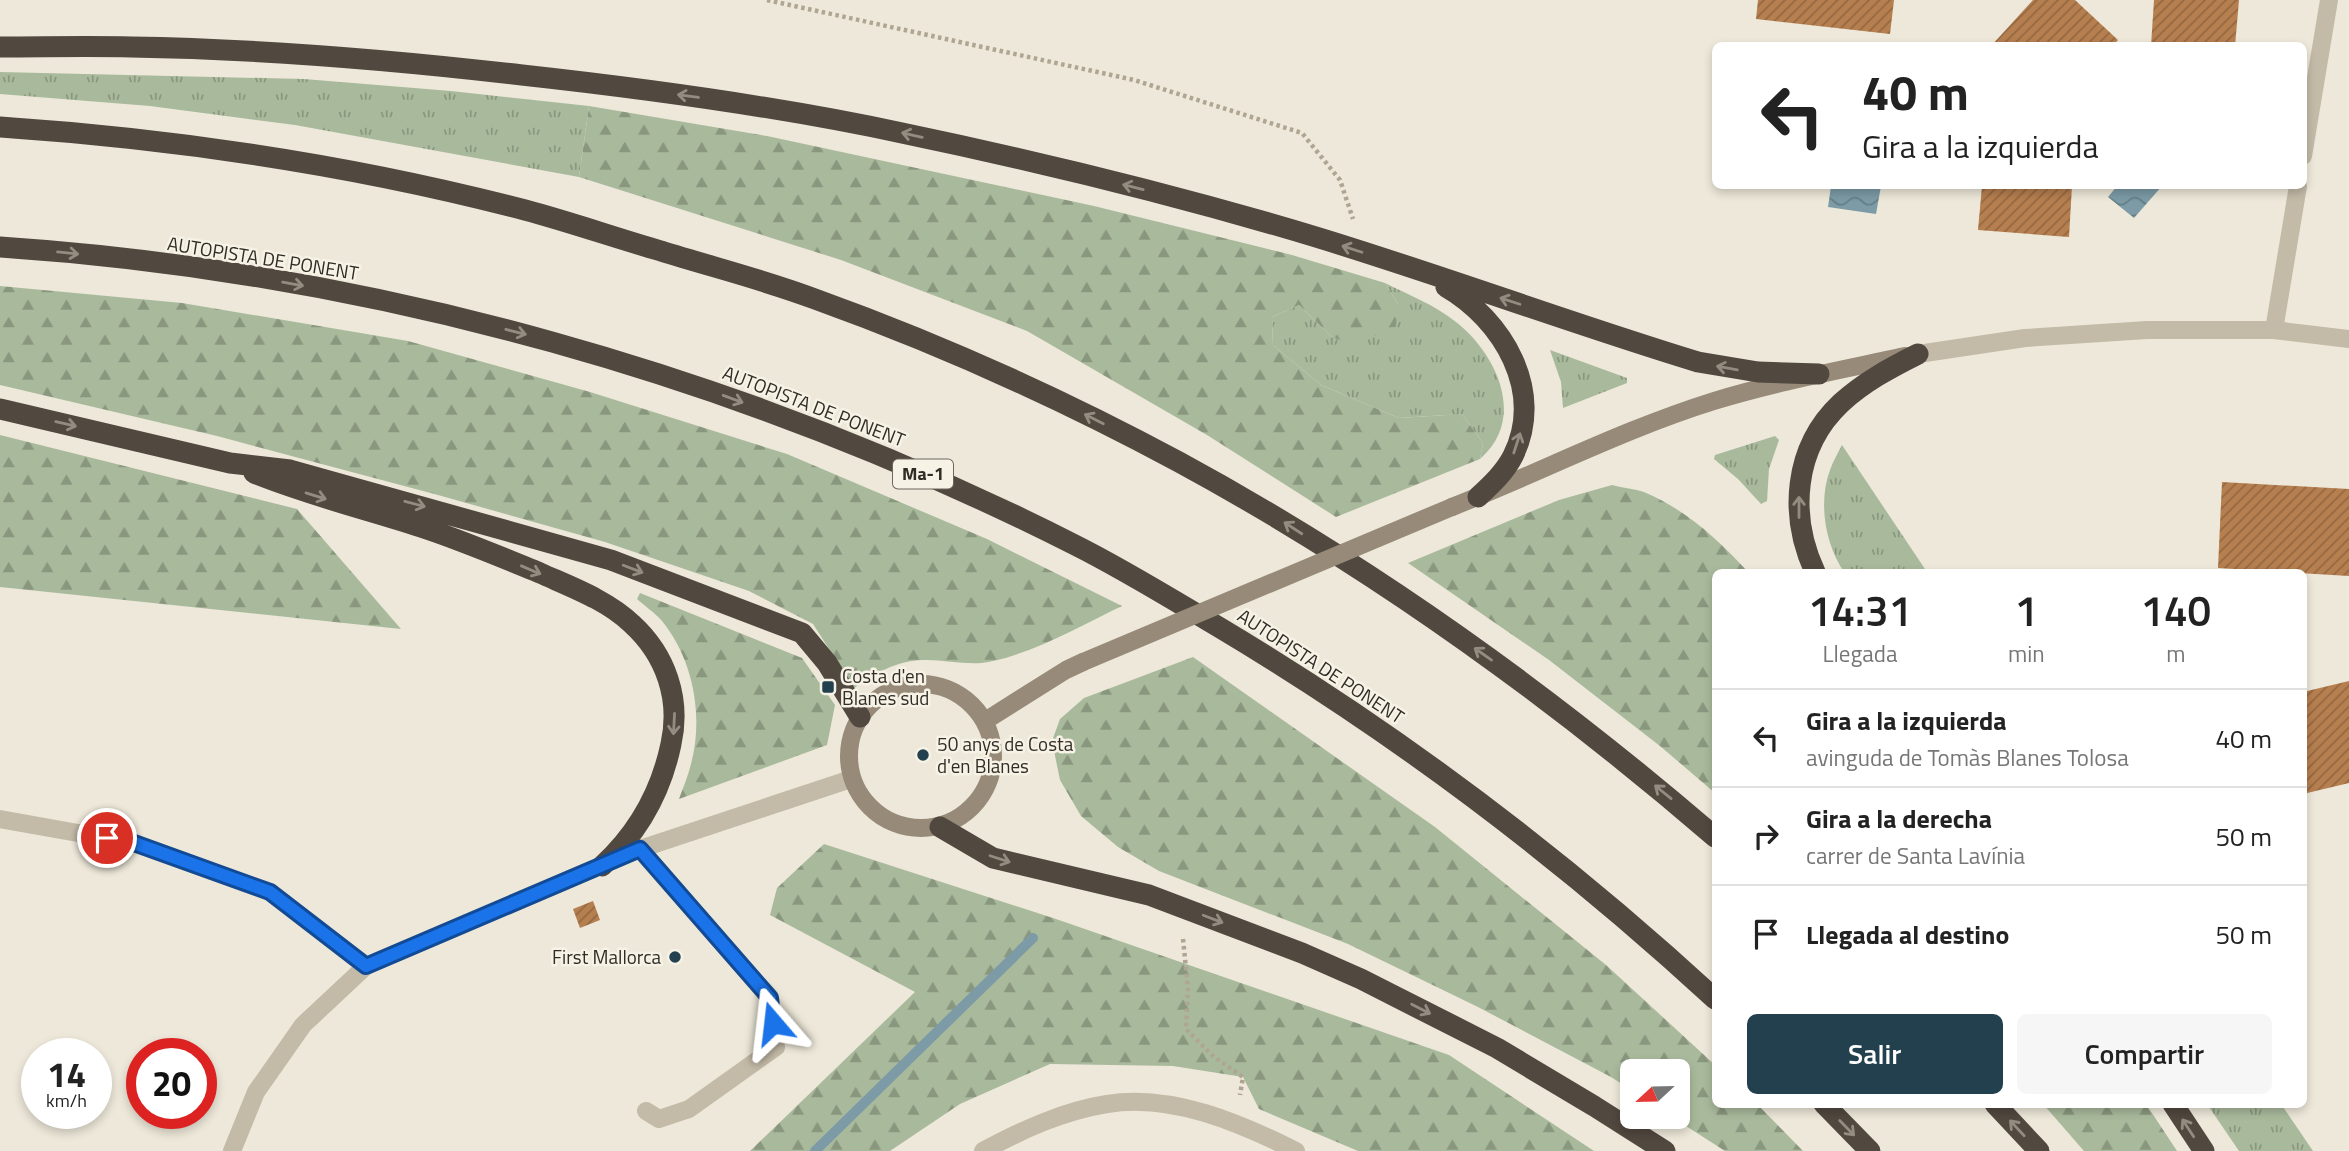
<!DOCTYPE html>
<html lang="es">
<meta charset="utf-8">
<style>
:root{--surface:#fff;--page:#f6f6f6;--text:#222;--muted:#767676;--line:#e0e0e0;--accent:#22404d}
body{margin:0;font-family:"Titillium Web",sans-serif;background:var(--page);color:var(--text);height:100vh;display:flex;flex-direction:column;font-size:26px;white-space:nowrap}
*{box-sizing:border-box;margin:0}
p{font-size:23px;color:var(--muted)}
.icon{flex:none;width:38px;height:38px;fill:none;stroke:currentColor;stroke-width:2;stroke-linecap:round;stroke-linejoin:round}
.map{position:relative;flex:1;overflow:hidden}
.side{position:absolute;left:1712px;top:569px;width:595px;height:539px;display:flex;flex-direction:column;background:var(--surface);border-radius:10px;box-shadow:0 4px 10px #0003}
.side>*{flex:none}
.guide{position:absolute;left:1712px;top:42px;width:595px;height:147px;border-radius:10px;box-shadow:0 4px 10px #0003;background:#fff;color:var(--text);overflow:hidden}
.needle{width:46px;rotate:248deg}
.tools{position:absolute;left:1620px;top:1059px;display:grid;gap:14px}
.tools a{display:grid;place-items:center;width:70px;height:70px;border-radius:10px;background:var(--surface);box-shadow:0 4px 10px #0003;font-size:35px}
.speed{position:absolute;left:21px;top:1038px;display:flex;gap:14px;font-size:35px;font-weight:700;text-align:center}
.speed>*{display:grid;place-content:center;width:91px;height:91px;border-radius:50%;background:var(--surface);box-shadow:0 4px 10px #0003;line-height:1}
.speed small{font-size:18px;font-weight:400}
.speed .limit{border:10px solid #d22;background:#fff;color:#111}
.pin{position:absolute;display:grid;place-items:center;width:60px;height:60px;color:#fff;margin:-30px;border:4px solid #fff;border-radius:50%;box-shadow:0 2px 7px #0007}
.me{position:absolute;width:77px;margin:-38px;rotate:343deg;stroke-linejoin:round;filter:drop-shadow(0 0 5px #0008)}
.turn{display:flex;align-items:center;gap:24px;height:147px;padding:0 35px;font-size:32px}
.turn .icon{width:91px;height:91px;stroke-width:2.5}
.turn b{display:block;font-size:49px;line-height:60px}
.eta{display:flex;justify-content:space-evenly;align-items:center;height:119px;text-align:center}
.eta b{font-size:42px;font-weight:600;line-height:49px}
.button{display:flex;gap:14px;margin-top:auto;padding:14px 35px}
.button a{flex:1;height:80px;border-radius:10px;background:var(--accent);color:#fff;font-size:28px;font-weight:600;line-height:80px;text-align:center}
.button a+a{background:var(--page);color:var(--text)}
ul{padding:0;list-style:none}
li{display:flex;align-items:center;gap:21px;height:98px;padding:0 35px;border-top:2px solid var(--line)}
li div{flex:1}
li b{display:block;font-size:26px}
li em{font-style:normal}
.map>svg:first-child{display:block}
</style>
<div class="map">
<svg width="2349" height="1151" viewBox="0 0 2349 1151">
<defs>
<pattern id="grass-tufts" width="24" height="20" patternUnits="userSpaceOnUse" patternTransform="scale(1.75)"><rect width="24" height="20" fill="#a9ba9c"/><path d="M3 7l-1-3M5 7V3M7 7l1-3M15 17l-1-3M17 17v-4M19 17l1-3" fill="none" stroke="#8a977f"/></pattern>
<pattern id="forest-firs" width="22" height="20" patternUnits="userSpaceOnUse" patternTransform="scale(1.75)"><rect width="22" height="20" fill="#a9ba9c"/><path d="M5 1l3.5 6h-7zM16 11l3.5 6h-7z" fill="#8a977f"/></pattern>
<pattern id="water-waves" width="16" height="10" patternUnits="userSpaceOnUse" patternTransform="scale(1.75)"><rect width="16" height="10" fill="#7c9ba6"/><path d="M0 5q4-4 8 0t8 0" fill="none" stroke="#667f87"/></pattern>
<pattern id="building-hatch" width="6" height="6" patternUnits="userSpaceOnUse" patternTransform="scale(1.75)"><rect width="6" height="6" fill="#b67f4f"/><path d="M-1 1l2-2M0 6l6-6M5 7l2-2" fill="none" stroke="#956841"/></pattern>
</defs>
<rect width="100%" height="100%" fill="#ede8d9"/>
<path fill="url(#grass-tufts)" d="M0,72L304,79L451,91L589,106L579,177L295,125L150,106L0,94Z
M1385,283C1409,295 1435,305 1456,322C1497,354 1527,419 1480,459L1483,443L1462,414L1399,418L1321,385L1273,345L1272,317L1299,305L1332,337L1398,304Z
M1550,350L1627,378V383L1563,408L1561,382Z
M1775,436L1779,440L1769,469L1767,501L1761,504L1738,479L1714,459L1715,455Z
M1842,445L1927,572H1844C1825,544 1818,502 1830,470C1833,461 1838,453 1842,445Z
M2207,1104H2281L2313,1151H2239Z"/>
<path fill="url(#forest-firs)" d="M589,106L767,136L1094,206L1292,255L1385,283L1398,304L1396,326L1354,345L1332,337L1299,305L1272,317L1273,345L1321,385L1399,418L1462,414L1483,443L1480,459L1336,517L1207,435L1027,331L841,260L579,177Z
M0,286L182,303L408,341L590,392L787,454L987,539L1122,606C1080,626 1038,651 993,661C970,667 946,659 923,660C897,660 875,674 854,688L813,624L749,591L605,542L438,495L217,436L0,385Z
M0,435L297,509L401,629L0,587Z
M1612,485C1623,488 1635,489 1644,492C1685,509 1719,540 1748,572H1715V793L1660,746L1549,660L1408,563L1559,500Z
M640,593L802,658L835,705L827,745L679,799C683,788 688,776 691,764C704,716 693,659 662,621C655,613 645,606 637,599Z
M1193,657L1435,827L1606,965L1715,1065V1104H1757L1803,1151H1725L1672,1117L1678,1116V1071H1633V1091L1611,1077L1478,1007L1348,944L1159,871L1118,847L1081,816L1060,780L1052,741L1060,719L1084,698Z
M824,844L1056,919L1449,1055L1594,1151H1358L1259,1109L1243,1077L1173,1066L1050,1064L960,1104L890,1151H750L915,992L770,915L777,888Z
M2043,1104H2146L2177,1151H2084Z"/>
<path fill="url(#water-waves)" d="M1831,186H1881L1876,214L1828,207Z
M2117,186H2162L2134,218L2108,197Z"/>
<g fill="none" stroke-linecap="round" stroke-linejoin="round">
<path stroke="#7c9ba6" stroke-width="10" d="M815,1151L1033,938"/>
</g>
<path fill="url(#building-hatch)" d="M1758,0H1894L1890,34L1756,19Z
M2033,0H2075L2118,40L2113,46H1991Z
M2154,0H2239L2235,46H2151Z
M1982,186H2072L2069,237L1978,230Z
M2222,482L2349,489V576L2218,568Z
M2349,681V783L2303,794V692Z
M593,901L600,920L580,928L573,909Z"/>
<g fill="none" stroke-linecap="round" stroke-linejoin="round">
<path stroke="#afa592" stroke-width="4.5" stroke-dasharray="3.5 3.5" stroke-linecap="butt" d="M767,0L1134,80L1302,133L1340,180L1353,219
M1183,939L1188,988L1186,1029L1214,1057L1243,1077L1240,1095"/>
<path stroke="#c3baa7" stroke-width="18" d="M640,849L770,998L776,1047L689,1109L659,1119L646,1111"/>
<path stroke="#c3baa7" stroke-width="18" d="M2303,156L2329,0
M2274,330L2298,186
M1918,354L2025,338L2147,330H2274L2349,339
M0,819L134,843L270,892L366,966
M232,1151L256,1092L303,1025L366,966L640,849L851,779
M983,1151C1022,1130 1063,1111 1107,1104C1171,1093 1240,1123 1296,1151"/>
<path stroke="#978a79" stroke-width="18" d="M1452,507C1539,473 1624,429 1714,401C1776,382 1841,370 1905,356
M849 756a72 72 0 1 1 144 0a72 72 0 1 1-144 0Z
M985,721L1066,670L1083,662"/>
<path stroke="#51483f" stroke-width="21" d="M0,47C44,47 87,46 131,47C262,49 393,60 522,75C649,89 777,106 902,133C1041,162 1180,196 1316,237C1444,276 1570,323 1698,362L1758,372L1819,374
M0,127C177,139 353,165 525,210C570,222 616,238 661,251C712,267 765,280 815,299C940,344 1062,399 1179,462C1371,566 1550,695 1715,837
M0,247C373,272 741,376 1075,545C1123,569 1170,598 1217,626C1395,732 1562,858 1715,999
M1446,287C1503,320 1545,391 1513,456C1505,472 1491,485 1478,497
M0,409L230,463L290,470L611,560L802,633L827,663L860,717
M254,473C308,495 365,509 421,527C461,540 501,557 540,573C571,587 607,600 632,624C666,655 681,699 671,744C661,792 638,833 602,866
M1815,572C1789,516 1793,448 1841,403C1864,382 1890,368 1918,354
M940,827L993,858L1149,895L1302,953L1361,979L1497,1048L1594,1106L1665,1151
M1824,1104L1870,1151
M1995,1104L2039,1151
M2173,1104L2204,1151"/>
<path stroke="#978a79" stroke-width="18" d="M1083,662L1452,507"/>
</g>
<defs><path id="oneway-shaft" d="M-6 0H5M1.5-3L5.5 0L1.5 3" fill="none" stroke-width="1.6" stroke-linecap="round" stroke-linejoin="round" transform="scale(1.75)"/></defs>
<g stroke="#938c81">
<use href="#oneway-shaft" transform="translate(688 96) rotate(-172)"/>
<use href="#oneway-shaft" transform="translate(912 135) rotate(-167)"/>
<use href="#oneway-shaft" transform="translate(1133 187) rotate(-166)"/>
<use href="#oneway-shaft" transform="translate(1352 249) rotate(-162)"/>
<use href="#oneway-shaft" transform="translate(68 253) rotate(6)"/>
<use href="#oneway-shaft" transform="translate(293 284) rotate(10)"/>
<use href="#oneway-shaft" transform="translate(1510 301) rotate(-162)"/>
<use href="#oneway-shaft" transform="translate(516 332) rotate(14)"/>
<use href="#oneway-shaft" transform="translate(1727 368) rotate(-170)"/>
<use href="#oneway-shaft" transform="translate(733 399) rotate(20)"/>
<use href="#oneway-shaft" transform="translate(1094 419) rotate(-153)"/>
<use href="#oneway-shaft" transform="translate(66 424) rotate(13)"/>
<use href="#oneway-shaft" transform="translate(1517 443) rotate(-72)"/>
<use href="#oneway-shaft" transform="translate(316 496) rotate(17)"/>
<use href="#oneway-shaft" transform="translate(415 504) rotate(15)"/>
<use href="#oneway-shaft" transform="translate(1799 507) rotate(-90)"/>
<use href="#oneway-shaft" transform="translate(1293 528) rotate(-147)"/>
<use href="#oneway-shaft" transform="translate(633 569) rotate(21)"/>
<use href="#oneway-shaft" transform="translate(531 570) rotate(23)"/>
<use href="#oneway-shaft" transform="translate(1483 654) rotate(-145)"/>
<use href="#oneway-shaft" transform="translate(674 724) rotate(93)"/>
<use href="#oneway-shaft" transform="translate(1663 792) rotate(-141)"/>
<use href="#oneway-shaft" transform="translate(1000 859) rotate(18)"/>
<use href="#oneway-shaft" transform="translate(1213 919) rotate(21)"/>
<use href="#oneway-shaft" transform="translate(1421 1009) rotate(27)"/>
<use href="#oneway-shaft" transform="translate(1847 1128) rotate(46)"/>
<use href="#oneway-shaft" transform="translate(2017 1128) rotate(-133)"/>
<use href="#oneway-shaft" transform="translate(2188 1128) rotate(-123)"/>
</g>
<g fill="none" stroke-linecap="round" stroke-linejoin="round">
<defs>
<path id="route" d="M107,838L134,843L270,892L366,966L640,849L770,998L773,1023"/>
</defs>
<use href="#route" stroke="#114b97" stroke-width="18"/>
<use href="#route" stroke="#1a73e8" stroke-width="12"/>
</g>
<g fill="#22404d" stroke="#f6f2e5" stroke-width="2.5">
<rect x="821" y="680" width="14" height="14" rx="3.5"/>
<circle cx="923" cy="755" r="7"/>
<circle cx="675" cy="957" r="7"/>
</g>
<g text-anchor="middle" stroke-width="5" stroke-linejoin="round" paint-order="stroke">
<rect fill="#f6f2e5" stroke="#6c675f" stroke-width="2" x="893" y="459.5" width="60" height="29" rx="5"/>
<g font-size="18" font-weight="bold" fill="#312c26">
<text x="923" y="480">Ma-1</text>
</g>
<g font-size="19" fill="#312c26" stroke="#f6f2e5">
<text transform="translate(263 258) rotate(9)" y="7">AUTOPISTA DE PONENT</text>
<text transform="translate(814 406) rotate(21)" y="7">AUTOPISTA DE PONENT</text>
<text transform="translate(1321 666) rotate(33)" y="7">AUTOPISTA DE PONENT</text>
</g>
<g font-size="19" fill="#312c26" stroke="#f6f2e5" text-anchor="start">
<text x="842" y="683">Costa d'en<tspan x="842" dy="22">Blanes sud</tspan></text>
<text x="937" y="751">50 anys de Costa<tspan x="937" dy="22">d'en Blanes</tspan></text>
<text x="661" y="964" text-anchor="end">First Mallorca</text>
</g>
</g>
</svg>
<div class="tools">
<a><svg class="needle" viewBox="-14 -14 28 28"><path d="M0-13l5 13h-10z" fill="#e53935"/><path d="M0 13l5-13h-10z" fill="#767676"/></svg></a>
</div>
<div class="speed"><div>14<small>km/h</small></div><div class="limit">20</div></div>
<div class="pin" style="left:107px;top:838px;background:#d93025"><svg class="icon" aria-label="arrive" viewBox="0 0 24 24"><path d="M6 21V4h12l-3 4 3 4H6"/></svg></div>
<svg class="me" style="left:773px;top:1023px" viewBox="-20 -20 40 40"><path d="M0-17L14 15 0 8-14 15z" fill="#1a73e8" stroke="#fff" stroke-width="4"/></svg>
<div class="guide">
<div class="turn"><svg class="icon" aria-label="left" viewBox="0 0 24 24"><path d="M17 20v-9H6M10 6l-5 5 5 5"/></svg><div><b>40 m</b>Gira a la izquierda</div></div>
</div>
<section class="side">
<div class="eta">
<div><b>14:31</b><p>Llegada</p></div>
<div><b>1</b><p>min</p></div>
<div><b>140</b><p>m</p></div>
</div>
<ul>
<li><svg class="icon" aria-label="left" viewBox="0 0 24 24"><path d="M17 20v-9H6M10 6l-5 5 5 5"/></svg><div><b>Gira a la izquierda</b><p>avinguda de Tomàs Blanes Tolosa</p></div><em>40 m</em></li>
<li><svg class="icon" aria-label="right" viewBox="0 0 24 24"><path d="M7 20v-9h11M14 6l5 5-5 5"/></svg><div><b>Gira a la derecha</b><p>carrer de Santa Lavínia</p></div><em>50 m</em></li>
<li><svg class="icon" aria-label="arrive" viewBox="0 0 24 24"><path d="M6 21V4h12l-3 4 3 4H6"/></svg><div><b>Llegada al destino</b></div><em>50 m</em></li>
</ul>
<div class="button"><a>Salir</a><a>Compartir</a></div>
</section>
</div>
